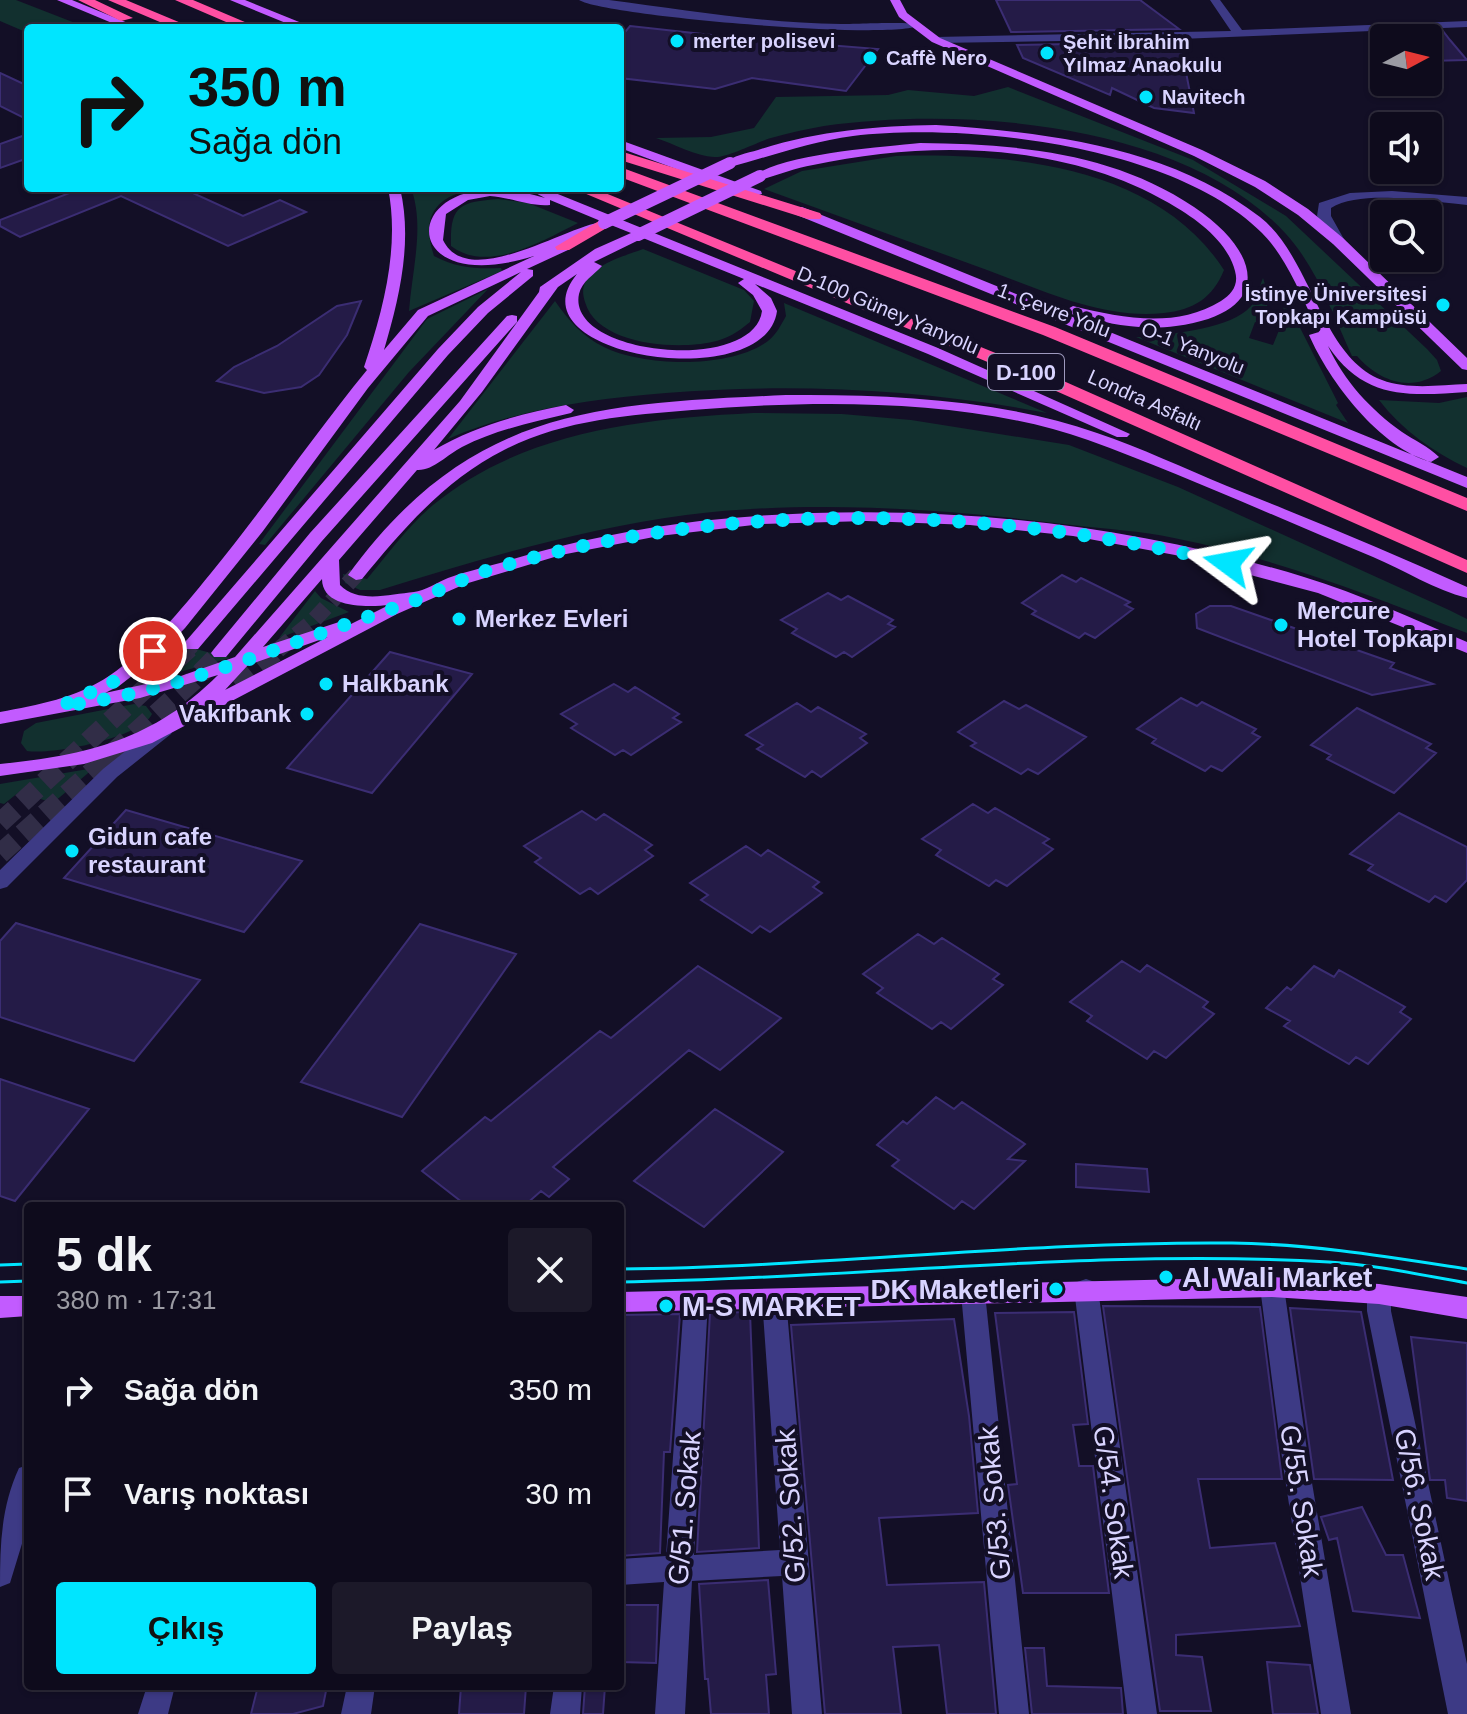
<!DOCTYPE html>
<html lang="tr">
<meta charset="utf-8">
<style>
:root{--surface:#0e0b1c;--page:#1c1929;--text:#f1f3f6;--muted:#9b9ba3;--line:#2e2b3b;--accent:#00e5ff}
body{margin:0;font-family:Arial,sans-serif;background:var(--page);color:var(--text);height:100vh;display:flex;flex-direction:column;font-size:30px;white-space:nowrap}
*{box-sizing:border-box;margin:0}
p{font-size:26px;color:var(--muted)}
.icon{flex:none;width:44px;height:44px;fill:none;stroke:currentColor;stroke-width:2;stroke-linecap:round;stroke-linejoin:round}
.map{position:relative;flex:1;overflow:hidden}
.sheet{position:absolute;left:24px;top:1202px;width:600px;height:488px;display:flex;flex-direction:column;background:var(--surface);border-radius:8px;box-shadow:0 2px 6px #0004,0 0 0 2px var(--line)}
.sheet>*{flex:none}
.top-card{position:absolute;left:24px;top:24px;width:600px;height:168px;border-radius:8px;box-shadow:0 2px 6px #0004,0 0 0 2px var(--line);background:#00e5ff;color:#111;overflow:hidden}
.needle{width:52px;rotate:83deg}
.tools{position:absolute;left:1370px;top:24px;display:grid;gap:16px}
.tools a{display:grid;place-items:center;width:72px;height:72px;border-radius:8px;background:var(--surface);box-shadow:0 2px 6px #0004,0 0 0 2px var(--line);font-size:40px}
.pin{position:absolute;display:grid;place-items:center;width:68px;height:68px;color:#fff;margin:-34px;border:4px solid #fff;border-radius:50%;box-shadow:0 2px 8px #0007}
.me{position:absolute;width:88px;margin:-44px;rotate:283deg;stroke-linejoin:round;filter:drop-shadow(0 0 6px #0008)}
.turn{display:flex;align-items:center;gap:28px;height:168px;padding:0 32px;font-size:36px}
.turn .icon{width:104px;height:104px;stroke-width:2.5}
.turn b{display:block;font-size:56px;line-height:68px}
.round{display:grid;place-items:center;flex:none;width:84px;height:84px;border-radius:8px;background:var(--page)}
.summary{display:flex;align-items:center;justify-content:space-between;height:136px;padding:0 32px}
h1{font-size:48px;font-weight:700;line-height:60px}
.action{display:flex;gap:16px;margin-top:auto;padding:16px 32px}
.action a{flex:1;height:92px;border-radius:8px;background:var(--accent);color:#111;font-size:32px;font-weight:700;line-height:92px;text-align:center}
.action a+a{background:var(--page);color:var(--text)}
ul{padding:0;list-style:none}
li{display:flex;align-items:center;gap:24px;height:104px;padding:0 32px}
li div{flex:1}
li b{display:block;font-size:30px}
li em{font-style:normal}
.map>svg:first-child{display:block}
</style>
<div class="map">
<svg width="1467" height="1714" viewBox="0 0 1467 1714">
<rect width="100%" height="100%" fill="#130f26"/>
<path fill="#12302f" d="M0,0H16L88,28H28V33L0,21Z
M1008,87L1193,160L1286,216L1427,349L1437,360L1441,371C1412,394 1379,381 1357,356H1352C1333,315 1317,268 1286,234C1185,123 965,106 824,126C807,129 788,133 771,138C757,142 727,158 714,157C696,156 674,144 656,138L711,137L754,128L776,97L888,95L908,90L974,96Z
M896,156C1010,153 1156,165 1224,270C1213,298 1193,310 1164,313C1099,320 1036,287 976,266C905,240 835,215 764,189L802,171Z
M411,188H479C437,195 420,214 434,256C456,268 476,269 501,268L502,271L409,311C412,270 425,226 411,188Z
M498,199L528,203L578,223C542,241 488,274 451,246C450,206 459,202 498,199Z
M643,249L744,290L754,301L750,322C738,332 727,339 712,342C676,350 597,345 585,302C583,296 582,289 585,283C595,263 625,256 643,249Z
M1263,278L1269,297L1263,325L1255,322L1249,338L1273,345L1284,318L1283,294L1338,403L1336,405L1348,423L1136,337H1158L1157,335C1182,333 1240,326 1254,302C1258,295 1260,285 1263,278Z
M488,289L409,372L265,545L259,544L427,319Z
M555,301C568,320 583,337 604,347C644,367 731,369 768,341C776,335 781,325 786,316L784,303L1047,413C920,389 794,383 666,393C591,399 517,409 448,439Z
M1467,397V468C1433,452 1402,430 1379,400L1439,403Z
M753,413L842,414L911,420L1069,445L1178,487L1449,610L1467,619V633C1372,596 1275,558 1174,538C1141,531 1106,529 1072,525C946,509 813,499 686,515C581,529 481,559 380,590H360L345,583L343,574L367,579C388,554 408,526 433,505C524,431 640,419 753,413Z
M315,591L321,598L349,612L279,638Z
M177,644L230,658L136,684L139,678Z
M134,704L146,706L152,714C141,738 52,755 27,751L21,743L24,731L36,723Z
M94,768L53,803L19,792L4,804L0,803V784Z"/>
<path fill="#241b47" stroke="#3b2d73" stroke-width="2" d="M996,0H1140L1179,29L1011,32Z
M630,26L813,46L815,44L878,49L846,91L752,78L715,89L620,78V38Z
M1443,31L1450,40L1467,60L1428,61V32Z
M1180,42L1194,113L1154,108L1112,88L1110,95L1023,58L1017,45Z
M0,73L28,86V120L0,106Z
M28,134V158L0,168V144Z
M82,188H182L243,216L280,200L306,212L228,246L121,196L20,237L0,226V220Z
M361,301L347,335L319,375L301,387L264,393L217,381L234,367L277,346L337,306Z
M1062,575L1076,582L1081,578L1130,602L1125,605L1133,609L1095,638L1085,633L1079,638L1032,614L1036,611L1022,603Z
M828,593L841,600L848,596L893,620L888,624L895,627L852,657L844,652L836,657L792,633L797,629L781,620Z
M1210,606H1231L1394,663L1390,668L1433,684L1372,695L1197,628L1196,614Z
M390,652L472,674L372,793L287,768Z
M614,684L628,692L635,687L679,714L673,718L681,722L631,755L623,750L615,755L571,728L577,724L561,714Z
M1181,698L1197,706L1202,702L1256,729L1252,733L1260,737L1222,771L1211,766L1205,771L1152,743L1156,739L1137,729Z
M1004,701L1019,709L1026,705L1086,737L1038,774L1028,769L1021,774L971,746L976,743L958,732Z
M797,703L811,712L818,707L866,734L860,738L867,743L821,777L812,771L805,777L757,749L763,745L746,735Z
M1357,708L1431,744L1426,748L1436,753L1394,793L1327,759L1331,755L1311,745Z
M973,804L988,813L995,808L1049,839L1043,843L1053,849L1007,886L996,880L989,886L936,855L941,850L922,839Z
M126,810L302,861L244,932L64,878Z
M582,811L596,820L604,814L652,845L645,850L653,856L598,894L590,888L580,894L535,862L541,858L524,846Z
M1399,813L1467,847V880L1446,902L1435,896L1429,902L1368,870L1373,865L1350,854Z
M746,846L761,856L768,850L819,882L813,887L822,893L770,932L760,926L752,933L701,900L708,895L690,883Z
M16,923L200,980L134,1061L0,1017V941Z
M420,924L516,954L402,1117L301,1082Z
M918,934L934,944L942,938L999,974L993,979L1003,985L951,1029L941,1022L932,1029L877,993L883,988L863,974Z
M1122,961L1140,972L1147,965L1208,1002L1203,1007L1214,1014L1166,1058L1154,1051L1147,1059L1087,1021L1092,1016L1070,1002Z
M698,966L781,1018L720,1070L689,1050L553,1167L569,1179L549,1197L541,1191L524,1206H467L422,1171L485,1117L491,1121L600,1031L611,1038Z
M1314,966L1334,977L1339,970L1405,1007L1400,1012L1411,1019L1368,1064L1356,1057L1349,1064L1284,1026L1290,1021L1266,1008L1287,987L1291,990Z
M0,1079L89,1109L15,1201L0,1196Z
M936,1097L954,1109L962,1102L1025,1144L1008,1159L1025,1161L974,1209L962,1201L954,1209L892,1166L899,1160L877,1145L903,1121L907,1124Z
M715,1109L783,1152L704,1227L634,1181Z
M1076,1164L1147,1169L1149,1192L1076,1187Z
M1103,1306L1260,1307L1282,1479H1198L1210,1548L1275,1543L1300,1626L1176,1635V1655L1202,1657L1211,1711H1160Z
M1290,1308L1361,1312L1393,1480L1314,1479Z
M750,1312L759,1548L697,1552L710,1313Z
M1074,1312L1088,1424L1073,1425L1079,1466H1093L1109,1593H1023L1008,1485L1017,1484L995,1313Z
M680,1314L670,1452H664L660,1553L620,1556V1315Z
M954,1319L969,1416L978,1513L879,1518L887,1585L984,1582L996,1714H947L939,1645L893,1647L901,1714H825L791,1325Z
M1411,1337L1467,1343V1501L1447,1498L1445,1480H1430Z
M1362,1507L1386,1555H1403L1420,1618L1353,1611L1337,1538L1329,1540L1321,1517Z
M768,1580L776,1674L766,1675L769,1714H711L708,1679H705L699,1584Z
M620,1605H658L656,1663L620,1662Z
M1025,1648H1044L1047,1686L1121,1688L1123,1714H1032Z
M1267,1662L1310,1665L1318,1714H1273Z
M258,1686H327L323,1706L293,1714H251Z
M461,1686H526L524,1714H459Z
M585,1686H605L603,1714H583Z"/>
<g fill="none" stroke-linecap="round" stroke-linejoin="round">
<path stroke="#312d47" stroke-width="16" stroke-dasharray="16 8" stroke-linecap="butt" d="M187,650L192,645
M278,650L312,622L356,575"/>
<path stroke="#312d47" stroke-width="20" stroke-dasharray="20 10" stroke-linecap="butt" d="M212,703L280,648
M100,763L147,741
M0,823L189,648
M0,854L193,681L220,653"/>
<path fill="#3d3a85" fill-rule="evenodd" d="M579,0H609C685,10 763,23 841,24C855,24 913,21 920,25C896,41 604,16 579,0Z
M1210,0H1220L1242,30L1467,21V27L1180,39L936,43L930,40L936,37L1231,31Z
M1392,191L1467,197V205C1431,202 1362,189 1331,208V216L1345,241L1333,244L1317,216L1319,203L1350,193Z
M164,724L171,726L173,730L171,734L117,777L7,887L0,889V870L103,769L157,726Z
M1272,1277L1281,1280L1284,1287L1309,1465L1351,1714H1321L1283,1465L1260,1287L1263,1280Z
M1086,1279L1095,1282L1098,1289L1157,1714H1127L1074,1289L1077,1282Z
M973,1283L982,1286L985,1293L1029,1714H999L961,1293L964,1286Z
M1379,1284L1388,1287L1391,1294V1311L1467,1664V1714H1448L1367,1311V1294L1370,1287Z
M774,1289L783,1292L786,1299L822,1714H792L782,1576L692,1581L685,1714H655L664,1582L620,1585V1559L666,1556L684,1301L687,1294L696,1291L705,1294L708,1301L694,1555L780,1550L762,1299L765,1292Z
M28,1465V1524L10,1583L0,1587C0,1545 1,1507 19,1468Z
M147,1686H175L168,1714H138Z
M347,1686H375L371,1714H341Z
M554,1686H582L580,1714H550Z"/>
<path fill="#c25bff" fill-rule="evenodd" d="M57,0H72L140,28H124Z
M230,0H245L314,28H298Z
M890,0H900L907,13L940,38L1202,150L1265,181L1308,209L1343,238L1467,358V370L1462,369L1333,244L1298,215L1255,187L1194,156L932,42L899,17Z
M936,125C1046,132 1170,147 1260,217C1312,258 1321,357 1382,380C1408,390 1440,385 1467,384V392C1409,396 1364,400 1328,346C1344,381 1371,410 1402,432C1414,440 1429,447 1439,457L1431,462C1380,448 1329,381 1309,335L1319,332C1302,299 1288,259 1262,233C1176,146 969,122 853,136C810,142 771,156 730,167L724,163C733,156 747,153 758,150C816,131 876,126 936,125Z
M620,140L761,191L762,194L751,197L620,148Z
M920,143C1015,144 1113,152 1194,207C1264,254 1273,313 1176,326C1139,331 1103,323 1068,313L1066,310L1073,306C1122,318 1175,329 1221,301C1232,294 1239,285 1235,271C1227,240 1195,218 1169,203C1064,142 929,140 813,165C795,168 778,175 760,180L754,176C783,154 881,147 920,143Z
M388,188H400C413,242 399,299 384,350L418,310L534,256C385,303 400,153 545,198L526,188H543L938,348L1130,434L1127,437H1117L928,354L755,284L771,298L777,311C766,396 508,357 577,274L558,287L482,392L434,450C475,426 520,414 566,405L574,410L571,413C534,422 497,429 462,447C448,454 433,471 417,470L339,560L340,585C358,604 391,594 414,592C424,591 438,582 448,578C464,572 482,568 500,563C565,543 632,529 700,521C902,499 1110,518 1304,577C1360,594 1413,619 1467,642V653L1318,593L1175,555L1073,536L970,525L866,521L762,524L659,536L561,555L465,584L397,614L152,743L84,764L0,776V764C88,755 153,740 218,675L140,698L0,724V712C38,705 76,698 109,676C150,648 180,611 211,573C265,507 313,436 367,370L364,367C383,311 400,247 388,188ZM490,196C509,197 531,207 550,205V200L603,222C567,225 468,292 443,240L446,214L468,200ZM606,223L631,233L595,249L540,287L539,292L460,401L235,657L178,677L105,693L119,686L159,655L185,628L263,531L368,388L428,316L521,272L478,307L438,349L186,641L183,645L186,649H198L448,355L488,313L533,276V270L527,269L568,250L570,247L567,244L606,228ZM643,238L744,279L738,283L753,295L762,311C754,374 566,356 579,294C582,281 594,275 602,266L594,262ZM322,579C322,609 369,607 389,605L347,626L339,622L263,647ZM328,637L225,690L248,665Z
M792,207H802L1467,477V488L792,213Z
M512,315L517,316V322L322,541L226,657H214L211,653L214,649L310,533L507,316Z
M786,395C889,394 999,399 1097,433C1141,448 1184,468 1227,486C1307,518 1388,551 1467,587V598C1435,590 1404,570 1373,557C1278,518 1184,475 1088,440C971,398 815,400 692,410C629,415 562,420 504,450C446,479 403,529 362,579L356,580L348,575C470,408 595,404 786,395Z
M1272,1277L1379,1284L1467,1297V1319L1379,1304L1272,1297L620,1312V1292Z
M0,1296H28V1316L0,1318Z"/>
<path fill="#ff4fa3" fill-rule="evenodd" d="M78,0H95L133,18L121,21Z
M108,0H126L193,28H174Z
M175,0H193L259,28H240Z
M620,151L820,213L822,216L820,219H808L620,160Z
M620,167L1055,327L1467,498V511L1043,335L620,177Z
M572,188H593L1059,379L1467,560V573L1047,387Z
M604,218L612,223L610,226L569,250H557L555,247Z"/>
<path stroke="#00e5ff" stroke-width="3" d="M0,1265L28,1264
M620,1269C824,1267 1028,1241 1232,1243C1311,1244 1389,1257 1467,1269
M0,1282L28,1281
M620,1282C856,1279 1093,1248 1329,1262C1376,1265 1421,1275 1467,1283"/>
<path stroke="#c25bff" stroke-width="12" d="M604,223L730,163
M638,235L760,176"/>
</g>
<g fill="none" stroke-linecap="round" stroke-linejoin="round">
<path stroke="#00e5ff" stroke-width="14" stroke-dasharray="0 25.2" d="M153,651L113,682L61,706C178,693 286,643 397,607C429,597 459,579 492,569C734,498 985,506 1228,563"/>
</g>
<g fill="#00e5ff" stroke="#130f26" stroke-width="3">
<circle cx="677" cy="41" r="8"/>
<circle cx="1047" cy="53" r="8"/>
<circle cx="870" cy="58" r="8"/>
<circle cx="1146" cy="97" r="8"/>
<circle cx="1443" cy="305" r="8"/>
<circle cx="459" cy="619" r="8"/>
<circle cx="1281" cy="625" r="8"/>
<circle cx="326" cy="684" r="8"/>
<circle cx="307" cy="714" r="8"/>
<circle cx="72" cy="851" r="8"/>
<circle cx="1166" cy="1277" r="8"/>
<circle cx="1056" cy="1289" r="8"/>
<circle cx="666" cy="1306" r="8"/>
</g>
<g text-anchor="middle" stroke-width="8" stroke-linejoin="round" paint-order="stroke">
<g font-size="20" font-weight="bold" fill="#d9d4ff" stroke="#130f26" text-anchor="start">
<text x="693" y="48">merter polisevi</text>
<text x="1063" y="49">Şehit İbrahim<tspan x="1063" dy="23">Yılmaz Anaokulu</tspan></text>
<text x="886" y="65">Caffè Nero</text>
<text x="1162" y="104">Navitech</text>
<text x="1427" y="301" text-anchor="end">İstinye Üniversitesi<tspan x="1427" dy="23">Topkapı Kampüsü</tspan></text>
</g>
<g font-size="20" fill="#d9d4ff" stroke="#130f26">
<text transform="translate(888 310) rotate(23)" y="7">D-100 Güney Yanyolu</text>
<text transform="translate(1054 310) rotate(21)" y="7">1. Çevre Yolu</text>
<text transform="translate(1193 348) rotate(22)" y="7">O-1 Yanyolu</text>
<text transform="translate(1145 400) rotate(24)" y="7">Londra Asfaltı</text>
</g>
<rect fill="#130f26" stroke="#9e99be" stroke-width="2" x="988" y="354" width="76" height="36" rx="6"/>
<g font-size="22" font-weight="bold" fill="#d9d4ff">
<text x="1026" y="380">D-100</text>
</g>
<g font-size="24" font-weight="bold" fill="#d9d4ff" stroke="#130f26" text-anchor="start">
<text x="1297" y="619">Mercure<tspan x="1297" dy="28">Hotel Topkapı</tspan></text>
<text x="475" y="627">Merkez Evleri</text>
<text x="342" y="692">Halkbank</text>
<text x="291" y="722" text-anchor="end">Vakıfbank</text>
<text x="88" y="845">Gidun cafe<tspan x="88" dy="28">restaurant</tspan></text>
</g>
<g font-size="28" font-weight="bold" fill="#d9d4ff" stroke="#130f26" text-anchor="start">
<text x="1182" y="1287">Al Wali Market</text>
<text x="1040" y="1299" text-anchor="end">DK Maketleri</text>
<text x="682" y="1316">M-S MARKET</text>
</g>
<g font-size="28" fill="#d9d4ff" stroke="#130f26">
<text transform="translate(1302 1501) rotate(81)" y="10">G/55. Sokak</text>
<text transform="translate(1114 1502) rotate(82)" y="10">G/54. Sokak</text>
<text transform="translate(994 1503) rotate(-95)" y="10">G/53. Sokak</text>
<text transform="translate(1420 1504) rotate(78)" y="10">G/56. Sokak</text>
<text transform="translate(790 1506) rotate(-94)" y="10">G/52. Sokak</text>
<text transform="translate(684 1508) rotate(-85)" y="10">G/51. Sokak</text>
</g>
</g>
</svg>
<div class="tools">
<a><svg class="needle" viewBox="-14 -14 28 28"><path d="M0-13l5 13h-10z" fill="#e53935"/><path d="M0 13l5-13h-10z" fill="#9b9ba3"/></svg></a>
<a><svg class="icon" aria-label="sound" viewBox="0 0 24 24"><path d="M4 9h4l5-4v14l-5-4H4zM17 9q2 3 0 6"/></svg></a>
<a><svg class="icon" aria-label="search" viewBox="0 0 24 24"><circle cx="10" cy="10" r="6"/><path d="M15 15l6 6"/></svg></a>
</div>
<div class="pin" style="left:153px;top:651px;background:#d93025"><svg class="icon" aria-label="arrive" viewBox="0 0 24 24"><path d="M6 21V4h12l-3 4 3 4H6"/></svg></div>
<svg class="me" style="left:1228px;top:563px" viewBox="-20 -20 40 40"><path d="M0-17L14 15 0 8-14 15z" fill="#00e5ff" stroke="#fff" stroke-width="4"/></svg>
<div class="top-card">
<div class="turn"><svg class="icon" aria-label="right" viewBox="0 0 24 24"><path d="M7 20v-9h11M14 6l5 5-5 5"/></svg><div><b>350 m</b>Sağa dön</div></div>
</div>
<section class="sheet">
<div class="summary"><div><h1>5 dk</h1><p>380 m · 17:31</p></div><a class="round"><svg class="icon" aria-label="close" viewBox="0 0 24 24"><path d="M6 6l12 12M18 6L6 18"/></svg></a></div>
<ul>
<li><svg class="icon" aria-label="right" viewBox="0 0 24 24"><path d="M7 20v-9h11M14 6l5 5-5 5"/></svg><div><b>Sağa dön</b></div><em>350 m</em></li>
<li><svg class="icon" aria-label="arrive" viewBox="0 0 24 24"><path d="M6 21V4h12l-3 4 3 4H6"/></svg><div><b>Varış noktası</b></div><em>30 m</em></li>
</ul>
<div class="action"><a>Çıkış</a><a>Paylaş</a></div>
</section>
</div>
